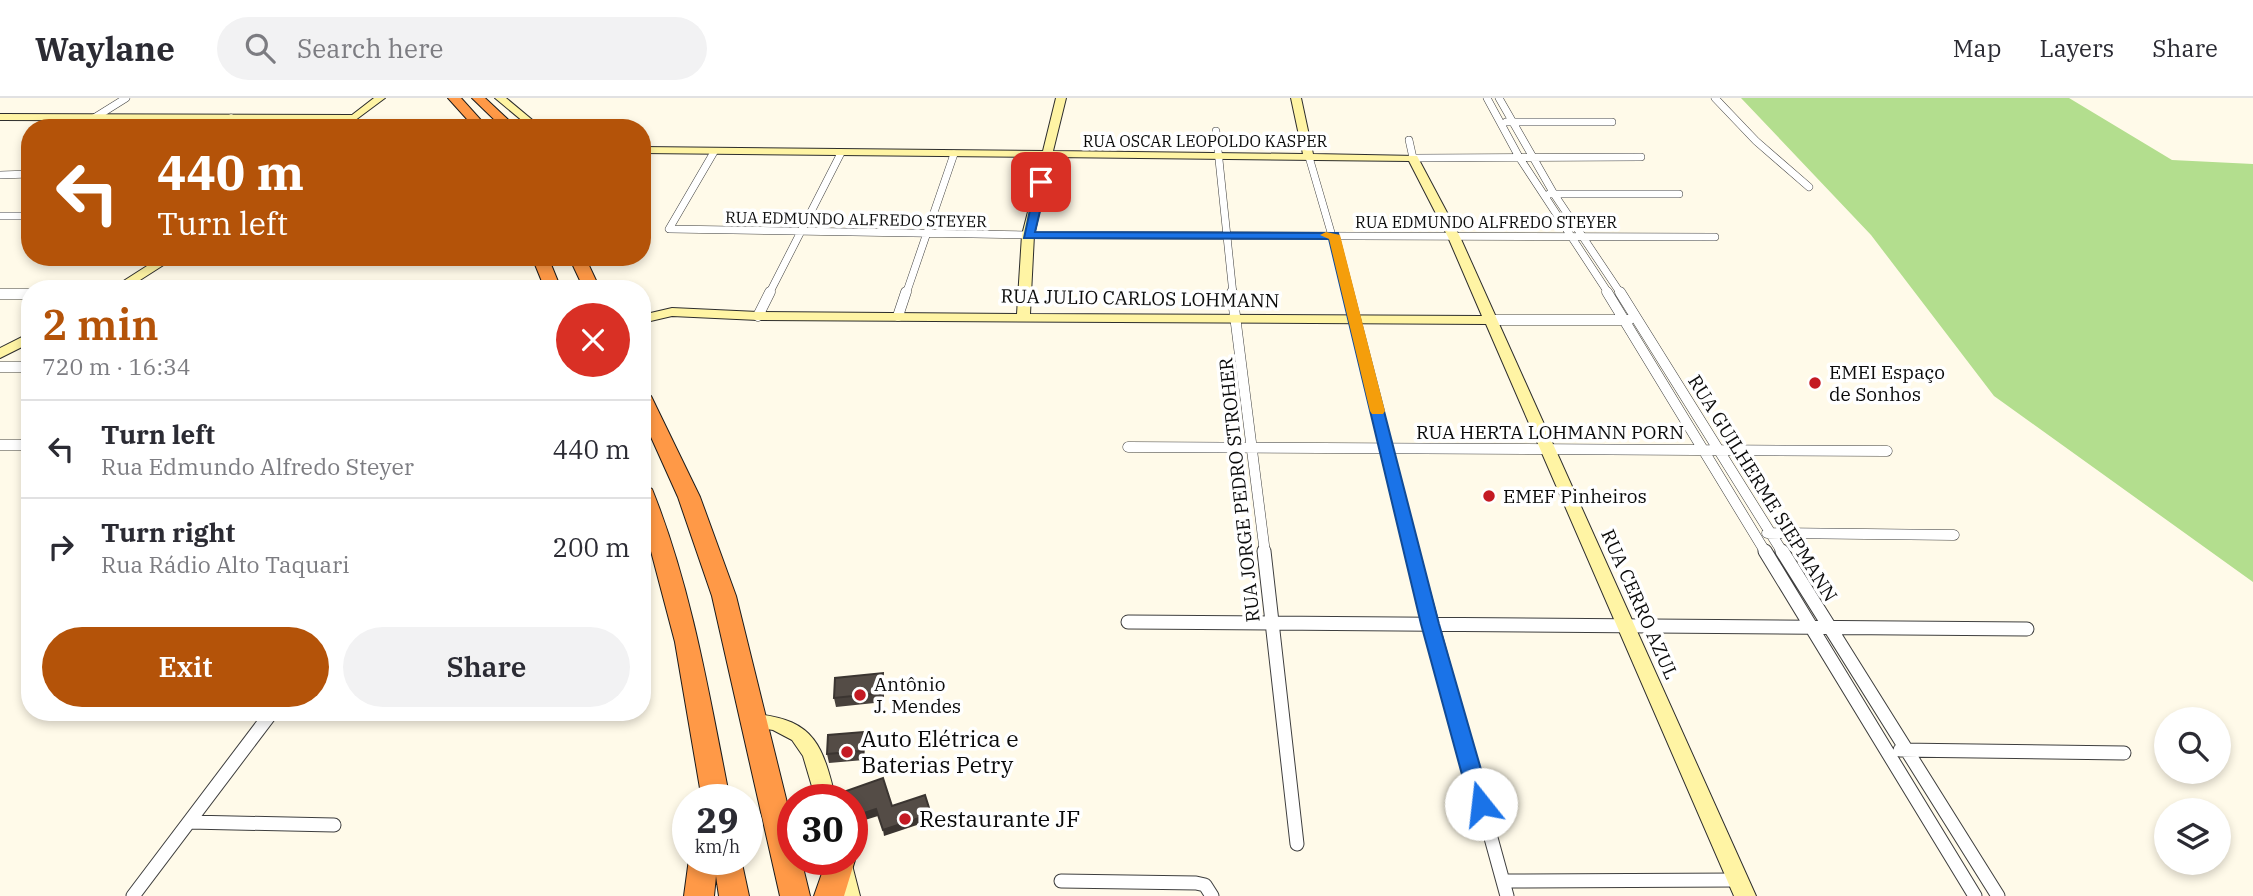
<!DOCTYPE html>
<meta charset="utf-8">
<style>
:root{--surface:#fff;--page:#f2f2f3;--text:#2b2b33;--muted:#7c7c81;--line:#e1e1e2;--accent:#b45309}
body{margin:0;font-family:"IBM Plex Serif",serif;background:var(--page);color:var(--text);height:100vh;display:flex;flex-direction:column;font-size:26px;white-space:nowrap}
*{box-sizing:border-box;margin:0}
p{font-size:23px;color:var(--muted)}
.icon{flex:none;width:38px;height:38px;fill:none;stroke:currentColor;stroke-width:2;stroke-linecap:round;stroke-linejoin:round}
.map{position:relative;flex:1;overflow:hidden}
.sheet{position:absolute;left:21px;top:182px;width:630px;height:441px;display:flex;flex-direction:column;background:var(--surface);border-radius:28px;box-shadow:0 4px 10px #0003}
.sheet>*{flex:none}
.hud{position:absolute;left:21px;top:21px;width:630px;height:147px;border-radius:28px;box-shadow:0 4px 10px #0003;background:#b45309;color:#fff;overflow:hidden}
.buttons{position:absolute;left:2154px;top:609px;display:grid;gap:14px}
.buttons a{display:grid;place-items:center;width:77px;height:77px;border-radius:50%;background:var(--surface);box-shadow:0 4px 10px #0003;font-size:35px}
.speed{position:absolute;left:672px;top:686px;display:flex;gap:14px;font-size:35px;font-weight:700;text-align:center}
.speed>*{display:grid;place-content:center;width:91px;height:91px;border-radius:50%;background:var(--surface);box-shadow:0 4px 10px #0003;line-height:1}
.speed small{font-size:18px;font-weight:400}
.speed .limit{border:10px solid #d22;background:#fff;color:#111}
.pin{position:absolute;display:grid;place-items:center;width:60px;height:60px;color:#fff;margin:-30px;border-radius:14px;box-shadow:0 4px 10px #0006}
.me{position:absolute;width:77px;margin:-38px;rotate:344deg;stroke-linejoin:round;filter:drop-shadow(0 0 5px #0008)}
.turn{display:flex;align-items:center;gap:24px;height:147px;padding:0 21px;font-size:32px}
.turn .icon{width:91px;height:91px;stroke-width:2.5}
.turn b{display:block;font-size:49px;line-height:60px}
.round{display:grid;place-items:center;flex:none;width:74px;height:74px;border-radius:37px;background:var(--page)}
.headline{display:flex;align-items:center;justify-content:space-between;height:119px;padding:0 21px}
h1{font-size:42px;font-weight:600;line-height:52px;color:var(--accent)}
.action{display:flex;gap:14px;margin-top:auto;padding:14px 21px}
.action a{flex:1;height:80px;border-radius:42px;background:var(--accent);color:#fff;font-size:28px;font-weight:600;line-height:80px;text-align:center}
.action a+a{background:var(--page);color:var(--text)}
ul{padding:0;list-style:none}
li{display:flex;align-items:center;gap:21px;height:98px;padding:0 21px;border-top:2px solid var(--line)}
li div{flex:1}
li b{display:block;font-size:26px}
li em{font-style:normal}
header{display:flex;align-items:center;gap:42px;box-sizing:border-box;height:98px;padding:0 35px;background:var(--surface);border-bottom:2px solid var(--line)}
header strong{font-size:33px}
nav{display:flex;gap:38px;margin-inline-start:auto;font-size:24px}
.search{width:490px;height:63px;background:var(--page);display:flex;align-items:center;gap:18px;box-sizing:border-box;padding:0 24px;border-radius:38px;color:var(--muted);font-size:26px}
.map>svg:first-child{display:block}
</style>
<header>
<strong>Waylane</strong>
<div class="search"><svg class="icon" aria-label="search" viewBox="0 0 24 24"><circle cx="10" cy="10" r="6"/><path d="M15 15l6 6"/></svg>Search here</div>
<nav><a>Map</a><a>Layers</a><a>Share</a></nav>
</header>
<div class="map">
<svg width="2253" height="798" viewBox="0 0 2253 798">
<rect width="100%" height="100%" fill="#fffae9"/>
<path fill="#b3de8e" d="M1741,0H2069L2172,62L2253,66V484L1994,298L1871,137Z"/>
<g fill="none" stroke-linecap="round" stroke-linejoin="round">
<defs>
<path id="street-far2" d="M1487,0L1519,59L1609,196
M1499,0L1554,96L1621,196
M1715,0L1756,43L1809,89
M94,20L126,0
M1506,24H1612
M219,30L231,20
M1216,33L1233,196
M1409,42L1413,60L1641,59
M714,54L669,131L1028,137L1715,139
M1309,59L1349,196
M0,77L30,76
M1549,96H1679
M0,118H30
M769,196L841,55
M906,196L954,56"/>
<path id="street-far1" d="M1232,194L1265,455
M1348,194L1412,455
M1607,194L1766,455
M1620,194L1783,455
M0,196H30
M758,218L770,194
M898,218L906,194
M1491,222H1629
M0,269H30
M0,347H30
M1128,349L1887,353
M1767,435L1954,437"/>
<path id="street" d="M1264,453L1297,746
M1412,453L1507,798
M1765,453L1975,798
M1782,453L1998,798
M1128,524L2027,531
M1900,652L2124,655
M189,724L334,727
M1061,783L1196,785L1205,787L1212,798
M1503,783L1738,782
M133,798L272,614"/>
<path id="secondary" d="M374,0H385L346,29L341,26L344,23L0,22V16L352,17Z
M495,0H506L542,30H531Z
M1056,0H1066L1053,53L1303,56L1291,0H1301L1313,56L1417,58L1460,139L1756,798H1734L1486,226L758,222L672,218L642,225V217L672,210L758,214L1017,216L1022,137L1042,59L642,55V49L1043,53ZM1052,59L1409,63L1448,139L1482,218L1030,216L1034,137Z
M161,159H176L126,191H111Z
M30,235V245L0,260V250Z
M756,616C816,622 823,649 836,702H816L803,658L792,642L773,632L749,628L746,623L749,618Z
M845,761L851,763L860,798H838L832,770L835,763Z"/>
<path id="highway" d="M448,0H461L488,30H475Z
M472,0H485L517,30H503Z
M532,159H548L561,191H545Z
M569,159H585L600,191H584Z
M642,292L651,298L700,399L736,498L793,729V761H801L810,798H780L712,498L678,399L642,319Z
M642,385L652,391C692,491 709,596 730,702H702L675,544L642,419Z
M852,756L855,762L844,798H814L827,761H852Z
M689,761H741L749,798H719L716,778L714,798H684Z"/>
</defs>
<use href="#street-far2" stroke="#3e3e3e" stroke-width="8"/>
<use href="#street-far1" stroke="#3e3e3e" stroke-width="11"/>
<use href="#street" stroke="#3e3e3e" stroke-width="15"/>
<use href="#secondary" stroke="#2d2d2d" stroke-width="2"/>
<use href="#highway" stroke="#1c1c1c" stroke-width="2"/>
<use href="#street-far2" stroke="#fff" stroke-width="7"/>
<use href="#street-far1" stroke="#fff" stroke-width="10"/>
<use href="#street" stroke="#fff" stroke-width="13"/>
<use href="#secondary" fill="#fff4a4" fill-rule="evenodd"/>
<use href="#highway" fill="#ff9947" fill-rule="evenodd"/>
</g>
<path fill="#48413c" d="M883,575L884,584V604L836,609L834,600Z
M865,643L864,662L829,665L827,656Z"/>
<path fill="#3b3531" d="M883,575L884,584V604L882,595Z
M863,634L865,643L864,662L862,653Z
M876,711L878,718L852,726V719Z
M931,716L932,722L884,738L883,732Z"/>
<path fill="#544c46" stroke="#3b3531" stroke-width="2" d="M883,575L882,595L834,600L835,580Z
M863,634L862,653L827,656L828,637Z
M883,680L892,708L925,697L931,716L883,732L876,711L852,719V702H830L829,699Z"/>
<path fill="#1a73e8" stroke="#114b97" stroke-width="2" d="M1041,81L1047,84L1035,134L1338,135L1439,526L1491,706L1488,712L1481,714L1473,712L1470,706L1421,526L1329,141L1024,140L1036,84Z"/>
<path fill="#f59e0b" d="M1326,134L1340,137L1385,313L1383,316H1372L1370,313L1329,141L1320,137Z"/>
<g fill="#c41a23" stroke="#fff" stroke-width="2.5">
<circle cx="1815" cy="285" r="7"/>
<circle cx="1489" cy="398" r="7"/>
<circle cx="860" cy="597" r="7"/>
<circle cx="847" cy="654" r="7"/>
<circle cx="905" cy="721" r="7"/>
</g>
<g text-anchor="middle" stroke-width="7" stroke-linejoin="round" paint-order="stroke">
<g font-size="16" fill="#0b0b0b" stroke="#fff">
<text x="1205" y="49">RUA OSCAR LEOPOLDO KASPER</text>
<text transform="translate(856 121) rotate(1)" y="6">RUA EDMUNDO ALFREDO STEYER</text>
<text x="1486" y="130">RUA EDMUNDO ALFREDO STEYER</text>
</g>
<g font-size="19" fill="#0b0b0b" stroke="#fff">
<text transform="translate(1140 200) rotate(1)" y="7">RUA JULIO CARLOS LOHMANN</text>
<text x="1550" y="341">RUA HERTA LOHMANN PORN</text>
<text transform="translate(1763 390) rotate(58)" y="7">RUA GUILHERME SIEPMANN</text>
<text transform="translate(1239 392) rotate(-96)" y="7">RUA JORGE PEDRO STROHER</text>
<text transform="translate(1640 506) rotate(66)" y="7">RUA CERRO AZUL</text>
</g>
<g font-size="19" fill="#0b0b0b" stroke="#fff" text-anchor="start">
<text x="1829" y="281">EMEI Espaço<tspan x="1829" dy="22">de Sonhos</tspan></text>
<text x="1503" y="405">EMEF Pinheiros</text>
<text x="874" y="593">Antônio<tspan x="874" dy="22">J. Mendes</tspan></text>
</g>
<g font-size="23" fill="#0b0b0b" stroke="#fff" text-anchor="start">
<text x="861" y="649">Auto Elétrica e<tspan x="861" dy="26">Baterias Petry</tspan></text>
<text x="919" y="729">Restaurante JF</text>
</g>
</g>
</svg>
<div class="buttons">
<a><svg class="icon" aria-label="search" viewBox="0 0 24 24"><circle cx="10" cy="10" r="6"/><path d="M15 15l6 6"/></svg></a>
<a><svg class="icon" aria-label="layers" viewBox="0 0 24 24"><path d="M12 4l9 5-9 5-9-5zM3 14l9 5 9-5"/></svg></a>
</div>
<div class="speed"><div>29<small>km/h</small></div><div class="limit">30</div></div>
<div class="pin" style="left:1041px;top:84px;background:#d93025"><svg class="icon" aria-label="arrive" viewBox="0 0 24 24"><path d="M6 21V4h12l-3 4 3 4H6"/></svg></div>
<svg class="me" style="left:1481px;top:706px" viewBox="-20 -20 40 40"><circle r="19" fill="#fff"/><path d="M0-13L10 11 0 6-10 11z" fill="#1a73e8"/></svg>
<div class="hud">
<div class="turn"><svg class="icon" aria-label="left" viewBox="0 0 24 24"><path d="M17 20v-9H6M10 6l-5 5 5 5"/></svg><div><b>440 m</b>Turn left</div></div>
</div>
<section class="sheet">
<div class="headline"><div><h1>2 min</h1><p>720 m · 16:34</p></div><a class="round" style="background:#d93025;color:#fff"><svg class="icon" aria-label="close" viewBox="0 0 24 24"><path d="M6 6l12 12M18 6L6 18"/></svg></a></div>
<ul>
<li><svg class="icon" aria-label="left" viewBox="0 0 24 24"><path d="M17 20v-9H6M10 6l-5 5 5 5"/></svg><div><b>Turn left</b><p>Rua Edmundo Alfredo Steyer</p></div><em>440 m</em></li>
<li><svg class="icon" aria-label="right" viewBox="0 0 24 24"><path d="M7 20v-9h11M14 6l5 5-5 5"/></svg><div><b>Turn right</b><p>Rua Rádio Alto Taquari</p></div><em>200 m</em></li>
</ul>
<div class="action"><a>Exit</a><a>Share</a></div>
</section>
</div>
